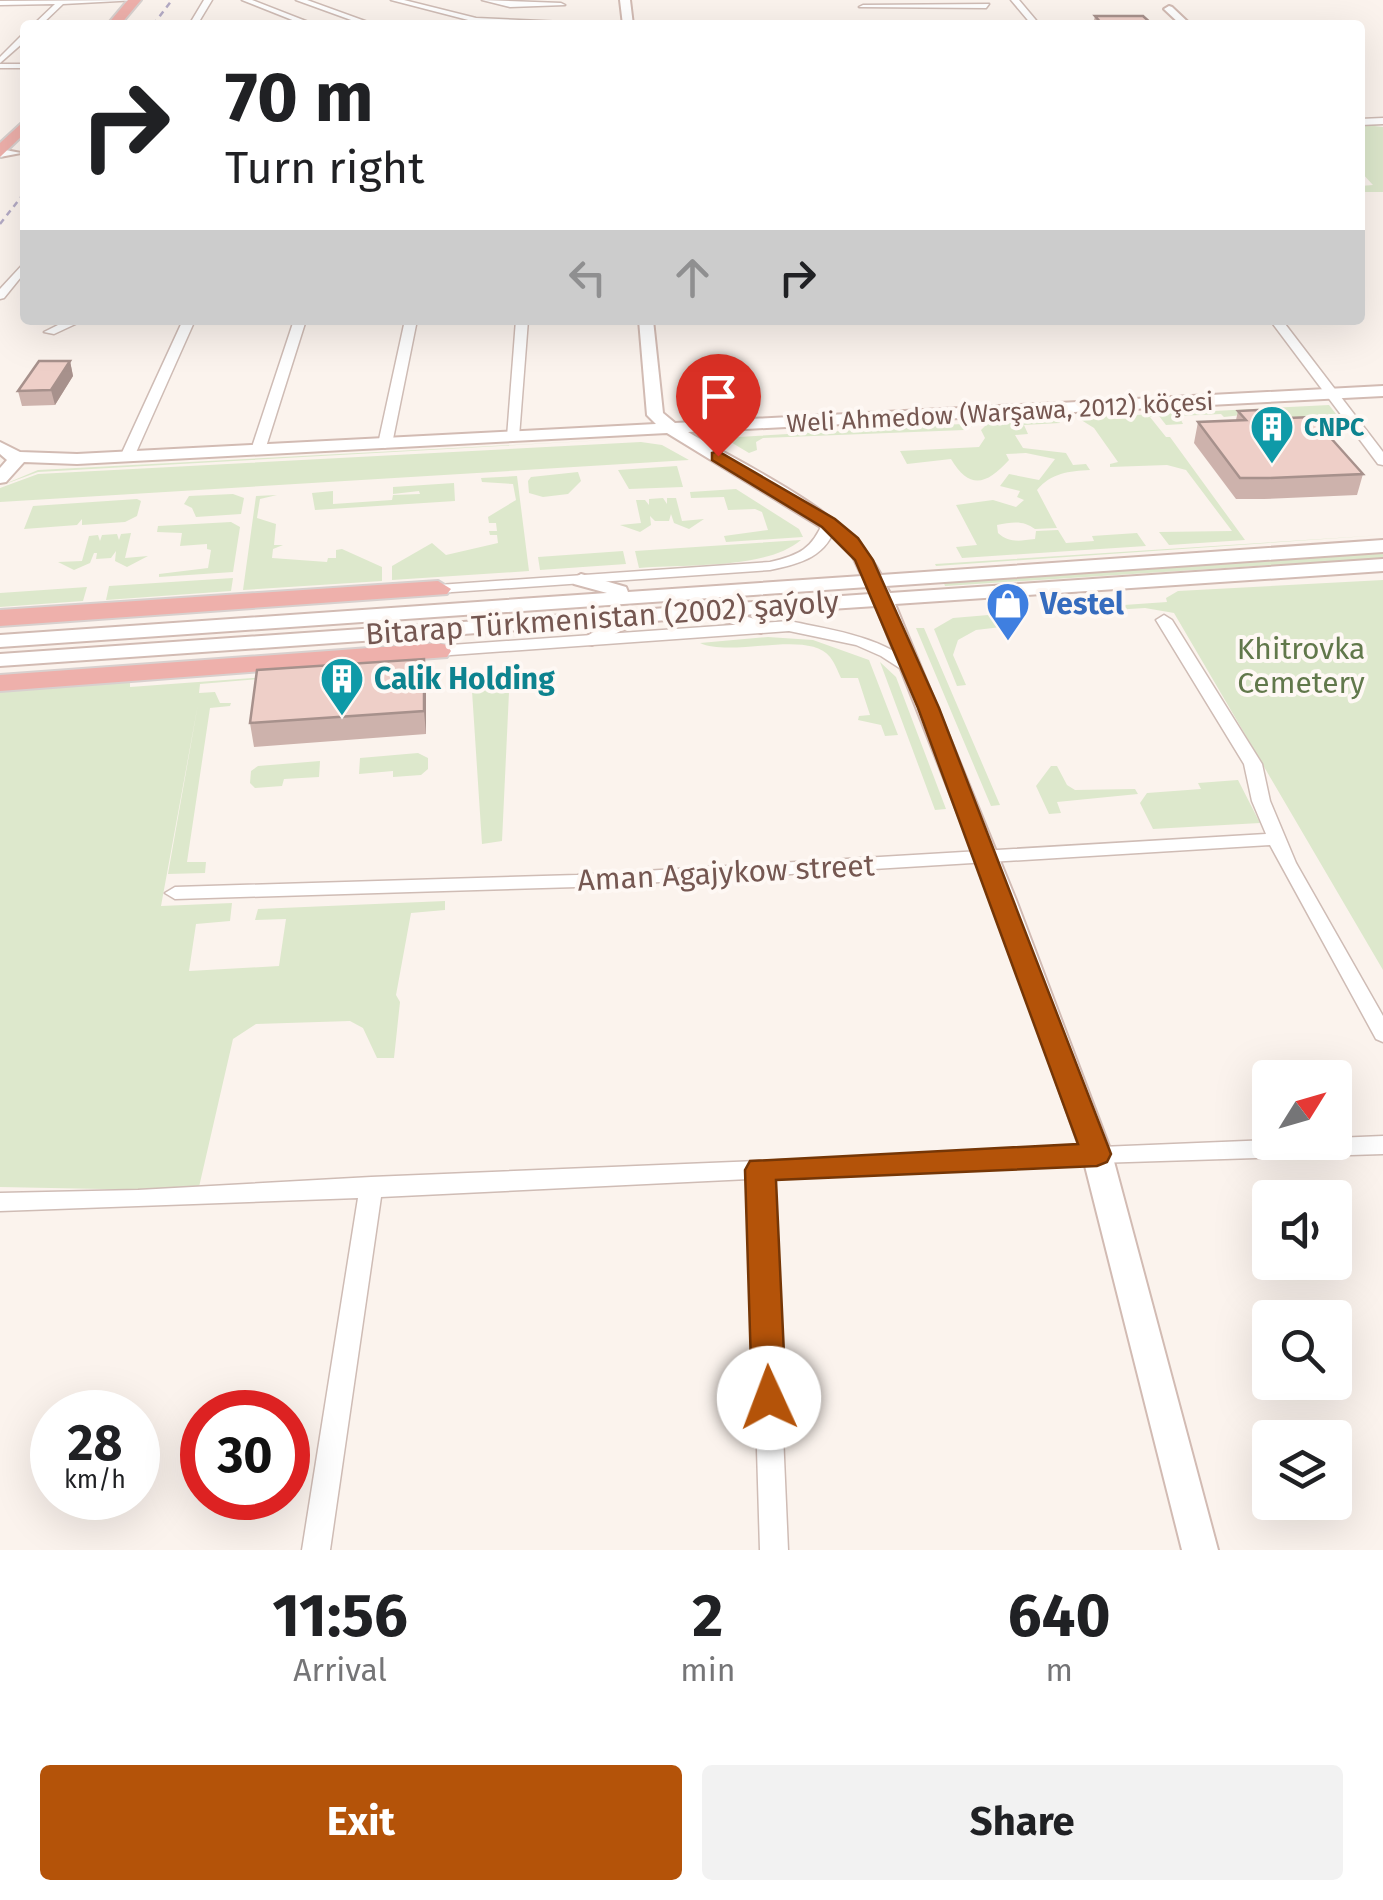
<!DOCTYPE html>
<meta charset="utf-8">
<style>
:root{--surface:#fff;--page:#f2f2f2;--text:#202124;--muted:#757577;--accent:#b45309}
body{margin:0;font-family:"Fira Sans",sans-serif;background:var(--page);color:var(--text);height:100vh;display:flex;flex-direction:column;font-size:38px;white-space:nowrap}
*{box-sizing:border-box;margin:0}
p{font-size:32px;color:var(--muted)}
.icon{flex:none;width:55px;height:55px;fill:none;stroke:currentColor;stroke-width:2;stroke-linecap:round;stroke-linejoin:round}
.map{position:relative;height:1550px;overflow:hidden}
.drawer{display:flex;flex-direction:column;background:var(--surface);flex:1}
.drawer>*{flex:none}
.top-card{position:absolute;left:20px;top:20px;width:1345px;height:305px;border-radius:10px;box-shadow:0 10px 40px #0002;background:#fff;color:var(--text);overflow:hidden}
.needle{width:65px;rotate:53deg}
.tools{position:absolute;left:1252px;top:1060px;display:grid;gap:20px}
.tools a{display:grid;place-items:center;width:100px;height:100px;border-radius:10px;background:var(--surface);box-shadow:0 10px 40px #0002;font-size:50px}
.speed{position:absolute;left:30px;top:1390px;display:flex;gap:20px;font-size:50px;font-weight:700;text-align:center}
.speed>*{display:grid;place-content:center;width:130px;height:130px;border-radius:50%;background:var(--surface);box-shadow:0 10px 40px #0002;line-height:1}
.speed small{font-size:25px;font-weight:400}
.speed .limit{border:15px solid #d22;background:#fff;color:#111}
.pin{position:absolute;display:grid;place-items:center;width:85px;height:85px;color:#fff;margin:-102px -42px;border-radius:50% 50% 50% 0;rotate:-45deg;box-shadow:0 0 10px #0007}
.pin .icon{rotate:45deg}
.me{position:absolute;width:110px;margin:-55px;rotate:358deg;stroke-linejoin:round;filter:drop-shadow(0 0 8px #0008)}
.turn{display:flex;align-items:center;gap:35px;height:210px;padding:0 40px;font-size:45px}
.turn .icon{width:130px;height:130px;stroke-width:2.5}
.turn b{display:block;font-size:70px;line-height:85px}
.lanes{display:flex;align-items:center;height:95px;padding:0 40px;background:#0003;justify-content:center;gap:50px;direction:ltr}
.lanes .off{opacity:.35}
.eta{display:flex;justify-content:space-evenly;align-items:center;height:170px;text-align:center}
.eta b{font-size:60px;font-weight:700;line-height:70px}
.cta{display:flex;gap:20px;margin-top:auto;padding:20px 40px}
.cta a{flex:1;height:115px;border-radius:10px;background:var(--accent);color:#fff;font-size:40px;font-weight:700;line-height:115px;text-align:center}
.cta a+a{background:var(--page);color:var(--text)}
.map>svg:first-child{display:block}
</style>
<div class="map">
<svg width="1383" height="1550" viewBox="0 0 1383 1550">
<rect width="100%" height="100%" fill="#fbf3ed"/>
<path fill="#dde8cc" d="M1360,124H1383L1374,126L1383,127V192H1360V186L1373,185L1360,171Z
M1329,405L1343,423H1336L1338,427L1284,419L1276,411L1224,417L1221,414L1179,416L1183,424L1166,425L1159,416L1150,417L1166,437H1170L1245,540L1169,545L1159,532L1232,531L1186,470L1167,465L1110,467V464L1118,462L1094,428L1078,418Z
M1057,419L1060,423L1024,425L1028,434L1015,435L1023,448L1066,453L1073,465L1086,464L1090,470C1069,471 1051,473 1037,490L1057,528L1035,529C1023,520 1012,522 997,525L998,533C1009,543 1019,541 1035,539L1036,531L1058,530L1066,543L1094,541L1092,536L1137,533L1146,546L962,558L956,547L977,545L956,505L993,500L1016,507L1024,500L1017,497L1020,491L1000,486L1009,474L1039,480L1055,459L1026,453L1006,454L1009,460C987,484 970,491 951,459L907,464L900,451L979,447L985,438L981,430L988,423Z
M979,423L964,430L763,438L756,442L757,450L749,453L729,441L738,437Z
M625,439L38,472L0,486L38,470Z
M641,442L662,445L689,460L0,502V488L38,474Z
M677,466L683,487L629,489L618,470Z
M578,472L581,481L568,494L543,497L529,493L528,481L531,477Z
M517,476L529,571L392,580V566L432,543L446,555L498,543L497,535H490L489,531H497L496,523H489L488,517L516,500L513,484L482,482L481,478Z
M454,483L455,501L315,510L312,493L333,491V504L392,500L393,495L420,494L419,491L393,494V487Z
M736,489L799,529L803,537L726,542L724,536L768,530L762,512L755,509L728,510L724,497L691,498L690,492Z
M233,494L244,498L241,514L196,517L192,508L184,504L189,496Z
M277,495L260,499L257,518L276,524L274,545H283L273,549L272,558L327,562L328,558H336V550L342,549L382,567V581L243,590L256,496Z
M663,498L667,504V498H676L682,521L704,519L689,529L674,523L671,514L669,521H655L650,516L651,525L640,532L620,525L641,523L636,500H645L649,505V499Z
M137,499L141,501L137,516L125,522L82,525V519L77,525L24,529L33,506Z
M231,522L240,527L233,572L159,577V574L208,568L211,550L207,549V544L180,546L182,533L157,532L158,526Z
M131,533L125,558L148,556L127,567L115,561L116,551L111,558L96,559L97,553H94L90,563L74,570L58,562L82,561L89,536L98,535L100,541L102,535L117,534L119,540L121,534Z
M1383,535L936,566L935,564Z
M801,540C766,570 684,564 639,568L635,551Z
M623,551L626,564L540,570L538,557Z
M1383,553V558L945,586L943,581Z
M233,578L231,591L106,600L109,586Z
M1383,580V970L1174,613L1145,608L1097,611L1095,607L1167,602L1166,598L1178,591Z
M87,587L83,601L0,607V593Z
M1012,613L1018,625L976,630L958,640L953,655L966,685L957,686L934,629L953,618Z
M916,628H924L1000,805L991,806Z
M768,637L813,640L869,660L898,735L885,736L881,725L858,720L859,716L870,715L858,678H841C838,672 835,663 830,657C808,629 732,658 700,643Z
M880,662L896,677L946,809L935,810Z
M428,665L200,684L199,693L215,692L220,703H231L230,706L210,708L187,862H206L205,873L168,874L198,704L161,906L232,903L230,921L196,924L189,971L279,966L286,919L255,920L258,909L445,901V910L411,913L396,995L400,1002L394,1058H377L363,1028L350,1021L256,1024L233,1039L199,1187L154,1190L0,1187V690L130,681V687Z
M510,671L502,841L482,844L472,691L458,690L455,682L466,674Z
M418,753L428,758V769L421,775L393,777V771L359,774L360,758Z
M320,761L319,777L284,779L282,786L255,788L250,783L251,771L258,766Z
M1051,766H1057L1067,785L1075,790L1135,789L1138,794L1057,802L1061,813L1049,814L1036,786Z
M1238,780L1260,823L1153,829L1140,803L1147,793L1201,789L1198,783Z"/>
<g fill="none" stroke-linecap="round" stroke-linejoin="round">
<defs>
<path id="street" d="M138,0L63,4L41,25H33L55,4L0,5V1Z
M204,0H212L197,25H189Z
M242,0H252L316,25H305Z
M296,0H307L376,25H365Z
M391,0H404L476,18L564,22H476Z
M482,0L561,3L565,5L510,7Z
M1011,0H1019L1040,25H1032Z
M989,4L986,8L859,7L863,5Z
M22,35H25V41L0,63V57Z
M0,64H25V68H0Z
M1383,118V124L1360,125V119Z
M25,262V272L4,298L0,299V289Z
M68,320H84L54,334L44,332Z
M183,320H195L134,457L127,461L122,460L120,457Z
M294,320H306L265,450L263,453H253L251,450Z
M405,320H417L392,444L385,448L378,444Z
M516,320H528L519,437L513,441L507,437Z
M1270,320H1282L1383,452V465L1378,464Z
M829,519L836,523C829,556 800,564 770,570L438,593L431,589L438,585L770,562C800,555 812,549 824,520Z
M1164,615L1172,620L1262,764L1270,801L1296,863L1383,1016V1042L1376,1039L1270,845L577,887L175,899L165,893L175,887L577,875L1266,834L1252,801L1244,764L1156,620Z
M789,621C837,631 887,637 923,673L915,678L881,656L856,645L789,631L437,656L429,651L437,646Z
M1383,1136V1154L1097,1163L772,1178L788,1550H760L749,1179L381,1197L330,1550H302L358,1198L0,1211V1193L138,1190L371,1177L1270,1140V1142H1335V1138Z"/>
<path id="secondary" d="M620,0H630L633,25H623Z
M1169,6L1172,7L1191,25H1181L1164,9Z
M0,149L21,153L0,157Z
M639,320H653L663,413L675,423L1383,386V396L688,432C750,469 848,511 881,575L1383,540V552L886,586L890,593L1383,559V571L895,604L1016,900L1112,1154L1218,1550H1182L1082,1154L992,900L876,606L741,615L768,623L771,627L761,633L711,617L639,622L592,645L585,643L582,639L607,624L0,666V654L871,594L868,587L0,647V635L607,593L574,584L571,580L581,574L626,587L628,592L862,576L852,555L832,534L667,433L77,464L24,462L6,482L0,483V468L7,460L0,454V442L20,452L77,454L656,424L647,415Z"/>
<path id="highway" d="M128,0H141L120,25H107Z
M25,120V133L0,157V143Z
M438,581L451,589L447,594L0,626V610Z
M437,643L447,645L451,651L447,657L0,691V675Z"/>
</defs>
<use href="#street" stroke="#cfbcb5" stroke-width="3"/>
<use href="#secondary" stroke="#d2bbb3" stroke-width="4"/>
<use href="#highway" stroke="#d8d0ce" stroke-width="4"/>
<use href="#street" fill="#fff" fill-rule="evenodd"/>
<use href="#secondary" fill="#fff" fill-rule="evenodd"/>
<use href="#highway" fill="#eeb0ab" fill-rule="evenodd"/>
<path stroke="#b4abc5" stroke-width="2.5" stroke-dasharray="6 5" stroke-linecap="butt" d="M153,25L172,0
M0,224L25,192"/>
</g>
<path fill="#cdb2ac" d="M1095,16L1153,25H1093Z
M70,361L73,376L55,405L22,406L18,391Z
M1238,411L1363,474L1357,495L1264,499H1236L1194,443L1198,422L1236,420Z
M424,659L426,682V734L254,747L250,723Z"/>
<path fill="#a7918c" d="M70,361L73,376L55,405L51,390Z
M424,659L426,682V734L424,711Z"/>
<path fill="#eecfc8" stroke="#a7918c" stroke-width="2.5" d="M1095,16H1143L1153,25H1103Z
M39,361H70L51,390L18,391Z
M1258,410L1266,419L1312,417L1363,474L1268,478H1240L1198,422L1246,420L1238,411Z
M424,659V711L250,723L257,670Z"/>
<path fill="#b45309" stroke="#753606" stroke-width="2.5" d="M718,451L835,519L858,538L873,560L939,708L1111,1154L1107,1162L1097,1166L776,1180L786,1398L781,1408L769,1413L757,1408L752,1398L745,1170L750,1161L1078,1144L918,708L855,560L822,527L712,460V453Z"/>
<defs>
<symbol id="building-pin" viewBox="-11 -11 22 30"><path d="M0 17L-7.5 6A9.5 9.5 0 1 1 7.5 6Z" fill="#0f9aa8" stroke="#fef8f4"/><path d="M-4-6H4V6H1V3H-1V6H-4ZM-2.5-4.3h1.7v1.8h-1.7ZM.8-4.3h1.7v1.8H.8ZM-2.5-1h1.7V.8h-1.7ZM.8-1h1.7V.8H.8Z" fill="#fff"/></symbol>
<symbol id="shop-pin" viewBox="-11 -11 22 30"><path d="M0 17L-7.5 6A9.5 9.5 0 1 1 7.5 6Z" fill="#3f7fe0" stroke="#fef8f4"/><path d="M-5-2.5h2.3a2.7 3.5 0 0 1 5.4 0H5L5.5 6h-11ZM-1.5-2.5h3a1.5 2.3 0 0 0-3 0Z" fill="#fff"/></symbol>
</defs>
<g fill-rule="evenodd">
<use href="#building-pin" x="1247" y="402" width="50" height="68"/>
<use href="#shop-pin" x="983" y="579" width="50" height="68"/>
<use href="#building-pin" x="317" y="654" width="50" height="68"/>
</g>
<g text-anchor="middle" stroke-width="8" stroke-linejoin="round" paint-order="stroke">
<g font-size="25" fill="#755751" stroke="#fef8f4">
<text transform="translate(1000 412) rotate(-3)" y="9">Weli Ahmedow (Warşawa, 2012) köçesi</text>
</g>
<g font-size="25" font-weight="bold" fill="#0d838f" stroke="#fef8f4" text-anchor="start">
<text x="1304" y="436">CNPC</text>
</g>
<g font-size="30" font-weight="bold" fill="#366cbe" stroke="#fef8f4" text-anchor="start">
<text x="1040" y="614">Vestel</text>
</g>
<g font-size="30" fill="#755751" stroke="#fef8f4">
<text transform="translate(602 618) rotate(-4)" y="10">Bitarap Türkmenistan (2002) şaýoly</text>
<text transform="translate(726 873) rotate(-3)" y="10">Aman Agajykow street</text>
</g>
<g font-size="30" fill="#61784b" stroke="#fef8f4">
<text x="1301" y="659">Khitrovka<tspan x="1301" dy="34">Cemetery</tspan></text>
</g>
<g font-size="30" font-weight="bold" fill="#0d838f" stroke="#fef8f4" text-anchor="start">
<text x="374" y="689">Calik Holding</text>
</g>
</g>
</svg>
<div class="tools">
<a><svg class="needle" viewBox="-14 -14 28 28"><path d="M0-13l5 13h-10z" fill="#e53935"/><path d="M0 13l5-13h-10z" fill="#757577"/></svg></a>
<a><svg class="icon" aria-label="sound" viewBox="0 0 24 24"><path d="M4 9h4l5-4v14l-5-4H4zM17 9q2 3 0 6"/></svg></a>
<a><svg class="icon" aria-label="search" viewBox="0 0 24 24"><circle cx="10" cy="10" r="6"/><path d="M15 15l6 6"/></svg></a>
<a><svg class="icon" aria-label="layers" viewBox="0 0 24 24"><path d="M12 4l9 5-9 5-9-5zM3 14l9 5 9-5"/></svg></a>
</div>
<div class="speed"><div>28<small>km/h</small></div><div class="limit">30</div></div>
<div class="pin" style="left:718px;top:456px;background:#d93025"><svg class="icon" aria-label="arrive" viewBox="0 0 24 24"><path d="M6 21V4h12l-3 4 3 4H6"/></svg></div>
<svg class="me" style="left:769px;top:1398px" viewBox="-20 -20 40 40"><circle r="19" fill="#fff"/><path d="M0-13L10 11 0 6-10 11z" fill="#b45309"/></svg>
<div class="top-card">
<div class="turn"><svg class="icon" aria-label="right" viewBox="0 0 24 24"><path d="M7 20v-9h11M14 6l5 5-5 5"/></svg><div><b>70 m</b>Turn right</div></div>
<div class="lanes"><svg class="icon off" aria-label="left" viewBox="0 0 24 24"><path d="M17 20v-9H6M10 6l-5 5 5 5"/></svg><svg class="icon off" aria-label="ahead" viewBox="0 0 24 24"><path d="M12 20V5M6 11l6-6 6 6"/></svg><svg class="icon" aria-label="right" viewBox="0 0 24 24"><path d="M7 20v-9h11M14 6l5 5-5 5"/></svg></div>
</div>
</div>
<section class="drawer">
<div class="eta">
<div><b>11:56</b><p>Arrival</p></div>
<div><b>2</b><p>min</p></div>
<div><b>640</b><p>m</p></div>
</div>
<div class="cta"><a>Exit</a><a>Share</a></div>
</section>
